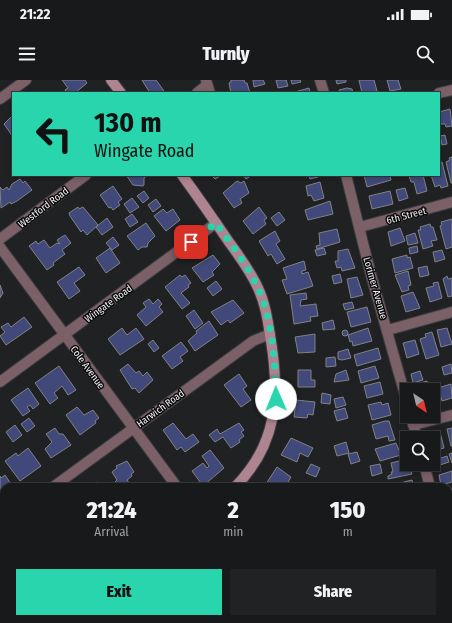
<!DOCTYPE html>
<style>
:root{--surface:#18191a;--page:#212223;--text:#f1f3f6;--muted:#9fa0a2;--line:#363839;--accent:#29d5ad}
body{margin:0;font-family:"Fira Sans Condensed",sans-serif;background:var(--page);color:var(--text);height:100vh;display:flex;flex-direction:column;font-size:15px;white-space:nowrap}
*{box-sizing:border-box;margin:0}
p{font-size:13px;color:var(--muted)}
.icon{flex:none;width:22px;height:22px;fill:none;stroke:currentColor;stroke-width:2;stroke-linecap:round;stroke-linejoin:round}
.map{position:relative;flex:1;overflow:hidden}
.drawer{position:absolute;left:0px;top:403px;width:452px;height:140px;display:flex;flex-direction:column;background:var(--surface);border-radius:12px 12px 0 0;box-shadow:0 2px 6px #0003,0 0 0 1px var(--line)}
.drawer>*{flex:none}
.hud{position:absolute;left:12px;top:12px;width:428px;height:84px;border-radius:0px;box-shadow:0 2px 6px #0003,0 0 0 1px var(--line);background:#29d5ad;color:#111;overflow:hidden}
.needle{width:26px;rotate:145deg}
.fabs{position:absolute;left:400px;top:303px;display:grid;gap:8px}
.fabs a{display:grid;place-items:center;width:40px;height:40px;border-radius:0px;background:var(--surface);box-shadow:0 2px 6px #0003,0 0 0 1px var(--line);font-size:20px}
.pin{position:absolute;display:grid;place-items:center;width:34px;height:34px;color:#fff;margin:-17px;border-radius:8px;box-shadow:0 2px 6px #0006}
.me{position:absolute;width:44px;margin:-22px;rotate:359deg;stroke-linejoin:round;filter:drop-shadow(0 0 3px #0008)}
.turn{display:flex;align-items:center;gap:14px;height:84px;padding:0 16px;font-size:18px}
.turn .icon{width:52px;height:52px;stroke-width:2.5}
.turn b{display:block;font-size:28px;line-height:34px}
.eta{display:flex;justify-content:space-evenly;align-items:center;height:68px;text-align:center}
.eta b{font-size:24px;font-weight:800;line-height:28px}
.action{display:flex;gap:8px;margin-top:auto;padding:8px 16px}
.action a{flex:1;height:46px;border-radius:0px;background:var(--accent);color:#111;font-size:16px;font-weight:800;line-height:46px;text-align:center}
.action a+a{background:var(--page);color:var(--text)}
.status{display:flex;justify-content:space-between;align-items:center;height:28px;padding:0 20px;background:var(--surface);direction:ltr}
.status svg{height:11px;fill:currentColor}
header{display:flex;justify-content:space-between;align-items:center;height:52px;padding:0 16px;background:var(--surface);font-size:18px;font-weight:800}
.map>svg:first-child{display:block}
</style>
<div class="status"><b>21:22</b><svg viewBox="0 0 49 12"><path d="M0 12V9h3v3zM5 12V6h3v6zM10 12V3h3v9zM15 12V0h3v12zM26 1h20v11H26zM47 4h2v5h-2z"/></svg></div>
<header><svg class="icon" aria-label="menu" viewBox="0 0 24 24"><path d="M4 6h16M4 12h16M4 18h16"/></svg>Turnly<svg class="icon" aria-label="search" viewBox="0 0 24 24"><circle cx="10" cy="10" r="6"/><path d="M15 15l6 6"/></svg></header>
<div class="map">
<svg width="452" height="543" viewBox="0 0 452 543">
<rect width="100%" height="100%" fill="#202123"/>
<path fill="#404979" stroke="#818285" d="M62,0H85L87,3L75,13H67L65,10L68,8Z
M142,0H156L164,11L162,13H150Z
M231,0H244L245,3H247L250,13H231L229,3L231,2Z
M253,0H263L265,4L254,7Z
M276,0H286L288,6L278,8Z
M291,0H300L301,2L292,4Z
M336,0H346V2L337,4Z
M359,0H374L377,11L362,13Z
M387,0H398L401,9L390,11Z
M309,8L310,13H291Z
M347,8L352,9L353,13H340L339,10Z
M450,29L452,46L446,47L445,44H439V32Z
M12,36L13,37V57L4,44Z
M445,55L447,64L442,65L440,56Z
M452,77V103H451L446,82L450,80L449,78Z
M442,82L448,106L441,108L440,105L435,107L431,95H439V83Z
M126,95H148L144,98V105L143,106L133,105Z
M211,95H222L215,99Z
M243,95H252L246,99Z
M305,95H317L318,97L310,99L309,96L306,97Z
M364,95H390L391,100L367,107Z
M423,95L427,111L417,114L414,102H411L409,96Z
M20,99L23,103L25,101L32,110L17,121L11,124L10,122L1,128L0,107L3,110L7,107L9,110L12,104Z
M237,101L241,103L244,101L249,113L240,119L242,123L234,128L223,113Z
M320,102L324,118L314,121L311,115L308,116L306,106Z
M113,106L122,119L118,122L120,125L113,130L111,127L109,128L100,115Z
M405,108L408,118L399,121L396,110Z
M144,111L149,118L143,123L137,116Z
M390,111L393,124L372,129L369,116Z
M132,118L139,127L130,133L124,124Z
M156,119L161,126L153,132L148,125Z
M330,121L333,134L308,140L305,130Z
M78,127L79,129L83,127L98,145L87,155L83,150L81,152L70,136L69,133Z
M259,127L267,138L264,140L266,144L253,154L243,141Z
M163,129L167,133L173,129L180,140L166,151L154,136Z
M279,132L285,140L277,146L271,138Z
M132,134L138,142L130,147L125,139Z
M107,138L113,147L102,155L96,147Z
M452,139V167L446,169L440,146L442,145L441,142Z
M146,143L155,156L148,163L147,167H142L138,170L127,156Z
M430,144L431,147H433L437,160L431,161L433,166L423,169L418,150H421L420,147Z
M400,148L405,161L391,166L388,152Z
M337,149L340,162L317,169L316,166L320,165L319,153Z
M275,151L280,161L276,164L285,179L277,184L271,174L268,176L259,161Z
M415,153L418,163L408,165L406,156Z
M65,155L71,163L62,170L65,174L53,183L54,185L47,190L29,166L36,161L38,164L44,160L50,168L57,163L60,164L57,160Z
M113,157L119,165L112,170L106,163Z
M417,166L418,172L410,174L409,168Z
M110,168L120,183L106,193L96,178Z
M324,168L326,174L317,176L315,170Z
M348,169L355,188L342,191L341,187L337,188L335,181H338V171Z
M442,170L445,179L435,182L433,172Z
M213,175L220,184L212,192L214,195L203,202L192,188Z
M407,175V178L410,177L413,188L395,193L392,179Z
M304,181L306,190L302,191V194L308,192L313,206L287,214L282,200L287,199L283,188Z
M427,186L429,195L420,197L418,188Z
M79,187L85,195L74,203L80,211L69,219L57,202Z
M408,191L411,205L408,206L409,210L402,212L395,195Z
M340,194L342,202L334,204L332,196Z
M180,195L182,197L185,195L191,203L188,205L189,207L181,213L190,223L182,229L165,207Z
M447,196L448,199L452,198V216L448,217L443,199Z
M357,197L363,215L351,218L347,199Z
M216,201L222,209L213,216L207,208Z
M438,202L442,218L430,222L426,208L434,206L433,203Z
M0,205L3,213L0,218Z
M413,212L420,228L406,232L401,216Z
M306,213L307,219L301,220L300,226L316,224L318,236L310,237L311,241L294,244L290,215Z
M149,219L153,224L158,219L162,224L159,227L163,232L146,246L137,235L146,227L143,223Z
M233,220L244,233L230,243L228,240L221,245L211,232Z
M352,222L354,228L345,230L343,224Z
M367,227L371,242L351,247L347,232Z
M194,230L203,243L195,249L186,236Z
M24,237L32,247L6,265L0,256L5,252L1,247L8,243L11,247Z
M333,240L335,249L323,250L322,243Z
M209,241L218,255L195,271L188,261L197,253L196,251Z
M122,248L127,255L136,248L144,259L120,275L108,259Z
M368,248L372,261L353,266L352,261L350,262L348,255Z
M447,248L452,264L441,267L437,250Z
M342 253a3 3 0 1 1 6 0a3 3 0 1 1-6 0Z
M432,252L439,275L426,279L420,259L426,257L425,254Z
M315,254V272L298,273L295,257Z
M153,260L159,268L154,272L148,264Z
M415,260L419,274L407,278L403,263Z
M181,262L188,271L180,277L183,281L172,289L162,276Z
M378,268L381,279L357,286L354,275Z
M348,269L351,278L342,280L338,279V272Z
M335,277L336,286L326,287V278Z
M128,284L136,293L139,291L143,296L147,292L153,300L139,313L135,308L132,309L120,290Z
M451,284L452,293L444,295L442,287Z
M59,286L76,310L68,315L62,306L54,313L58,318L50,324L35,303Z
M375,286L379,298L361,303L358,291Z
M298,290H311V300H315V307H298Z
M346,290L349,300L334,302L336,294Z
M420,291L423,300L413,303L411,294Z
M239,294L247,306L243,309L251,320L241,327L224,305Z
M427,301L429,310H415L413,305Z
M380,302L383,314L367,318L364,306Z
M451,304L452,318L442,321L438,308Z
M28,308L39,324L33,329L30,325L27,327L30,331L23,336L11,320Z
M322,313L331,315L330,324L321,323Z
M343,317L346,325L336,328L334,319Z
M296,320L315,322L313,335L308,334L307,338L294,337Z
M381,322L382,325L388,323L391,335L372,340L368,325Z
M77,327L84,335L93,330L99,338L95,341L96,343L80,355L66,335Z
M345,328L348,338L337,341L334,331Z
M29,338L35,346L27,352L21,344Z
M385,341H389L395,360L389,361L388,356L376,359L372,345Z
M173,343L186,359L193,354L199,362L185,372L181,367L177,370L163,350Z
M239,343L244,350L241,352L244,356L239,360L240,362L231,368L223,357L215,362L209,355L217,349L220,354Z
M15,345L22,355L13,362L6,352Z
M55,348L59,354H63L71,365L51,378L45,369L52,362L46,354Z
M452,348V366H451L447,349Z
M440,352L444,368L433,371V358H429L428,355Z
M291,358L313,368L308,377L300,373L297,382L281,375Z
M346,362L349,373L337,376L334,366Z
M396,363L401,375L380,381L375,369Z
M28,368L41,386L20,401L5,381L16,373L18,376Z
M210,370L224,388L203,406L192,391L203,383L207,388L209,386L202,376Z
M357,372L360,381L351,384L348,374Z
M452,373V383L449,374Z
M447,376L449,382L440,385L438,379Z
M407,379V384H409L412,394L388,399V396L392,394L391,392H393L391,383Z
M127,381L134,392L131,394L132,396L127,400L132,407H119L115,402L117,400L112,392L117,388L116,386Z
M311,384L320,388L316,397L306,393Z
M380,384L382,393L372,396L370,386Z
M277,387L291,397L286,406L283,404L281,407H264Z
M452,391V402L441,405L439,395Z
M5,395L13,407H4V413L0,416V396L1,398Z
M412,400L414,407H388V406Z
M97,402L100,407H90Z
M452,409V420L448,421V410Z
M4,468V515L0,509V493L2,491L0,488V471Z
M24,539H38L33,543H28Z
M55,539H67L62,543H58Z
M287,539H321L316,543H289Z"/>
<g fill="none" stroke-linecap="round" stroke-linejoin="round">
<defs>
<path id="street" d="M206,0L210,13
M320,0L324,13
M197,13L207,5
M439,13L452,10
M0,19L26,0
M346,95L371,195L407,322
M360,147L452,122
M0,159L86,95
M0,167L177,407
M388,250L452,232
M0,302L216,143
M411,336L417,358
M413,345L452,335
M424,384L430,407
M53,407L253,261L270,254
M448,436L452,435
M0,446L4,443
M448,479L452,481
M448,535L452,534
M251,543L254,539
M419,543L420,539
M426,543L438,539"/>
<path id="secondary" d="M111,0L121,13
M182,95C198,117 214,140 229,162C240,177 251,192 258,208C266,225 268,243 271,261C280,317 277,365 235,407
M91,543L93,539"/>
</defs>
<use href="#street" stroke="#3d3e40" stroke-width="12"/>
<use href="#secondary" stroke="#3d3e40" stroke-width="12"/>
<use href="#street" stroke="#7b6068" stroke-width="10"/>
<use href="#secondary" stroke="#af8491" stroke-width="10"/>
</g>
<g fill="none" stroke-linecap="round" stroke-linejoin="round">
<path stroke="#29d5ad" stroke-width="7" stroke-dasharray="0 12.6" d="M191,162L216,143C231,164 247,185 258,208C273,241 275,283 276,319"/>
</g>
<g text-anchor="middle" stroke-width="3" stroke-linejoin="round" paint-order="stroke">
<g font-size="10" fill="#f2f3f4" stroke="#0a0a0b">
<text transform="translate(43 127) rotate(-37)" y="4">Westford Road</text>
<text transform="translate(406 135) rotate(-15)" y="4">6th Street</text>
<text transform="translate(376 208) rotate(74)" y="4">Lorimer Avenue</text>
<text transform="translate(108 223) rotate(-36)" y="4">Wingate Road</text>
<text transform="translate(88 287) rotate(54)" y="4">Cole Avenue</text>
<text transform="translate(160 328) rotate(-36)" y="4">Harwich Road</text>
</g>
</g>
</svg>
<div class="fabs">
<a><svg class="needle" viewBox="-14 -14 28 28"><path d="M0-13l5 13h-10z" fill="#e53935"/><path d="M0 13l5-13h-10z" fill="#9fa0a2"/></svg></a>
<a><svg class="icon" aria-label="search" viewBox="0 0 24 24"><circle cx="10" cy="10" r="6"/><path d="M15 15l6 6"/></svg></a>
</div>
<div class="pin" style="left:191px;top:162px;background:#d93025"><svg class="icon" aria-label="arrive" viewBox="0 0 24 24"><path d="M6 21V4h12l-3 4 3 4H6"/></svg></div>
<svg class="me" style="left:276px;top:319px" viewBox="-20 -20 40 40"><circle r="19" fill="#fff"/><path d="M0-13L10 11 0 6-10 11z" fill="#29d5ad"/></svg>
<div class="hud">
<div class="turn"><svg class="icon" aria-label="left" viewBox="0 0 24 24"><path d="M17 20v-9H6M10 6l-5 5 5 5"/></svg><div><b>130 m</b>Wingate Road</div></div>
</div>
<section class="drawer">
<div class="eta">
<div><b>21:24</b><p>Arrival</p></div>
<div><b>2</b><p>min</p></div>
<div><b>150</b><p>m</p></div>
</div>
<div class="action"><a>Exit</a><a>Share</a></div>
</section>
</div>
